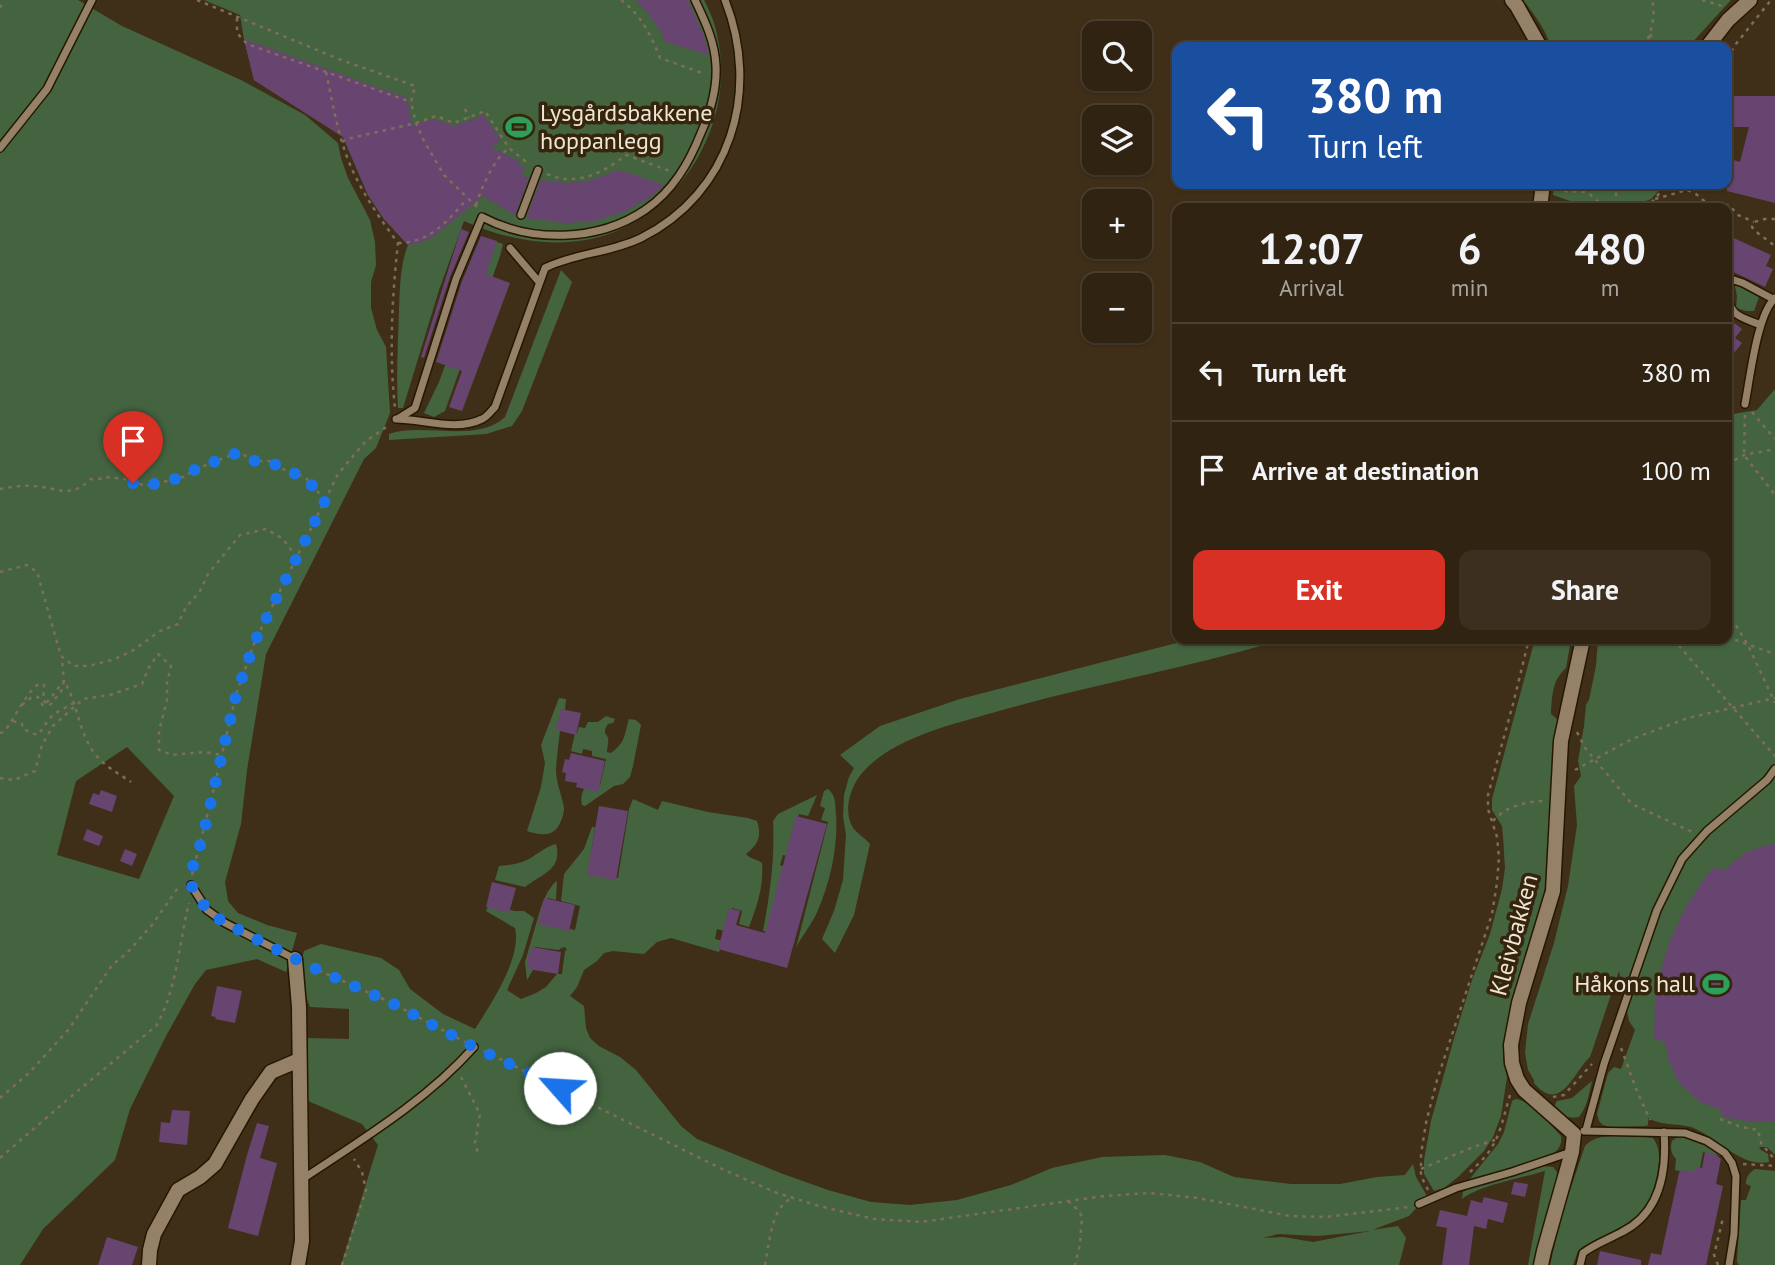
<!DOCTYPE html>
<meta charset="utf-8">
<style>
:root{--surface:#302312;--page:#3c2f20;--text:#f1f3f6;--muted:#a8a49f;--line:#4b4032;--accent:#d93025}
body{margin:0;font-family:"PT Sans",sans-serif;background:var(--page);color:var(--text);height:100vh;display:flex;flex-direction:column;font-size:26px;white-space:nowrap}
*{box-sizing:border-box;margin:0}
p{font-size:23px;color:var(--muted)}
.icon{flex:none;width:38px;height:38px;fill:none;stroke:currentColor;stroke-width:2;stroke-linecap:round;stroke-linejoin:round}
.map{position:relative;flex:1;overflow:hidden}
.panel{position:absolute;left:1172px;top:203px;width:560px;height:441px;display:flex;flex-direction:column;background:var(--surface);border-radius:14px;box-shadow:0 2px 5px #0004,0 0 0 2px var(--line)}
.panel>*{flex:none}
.guide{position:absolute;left:1172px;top:42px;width:560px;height:147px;border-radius:14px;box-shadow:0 2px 5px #0004,0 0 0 2px var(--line);background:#1a4fa0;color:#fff;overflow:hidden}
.buttons{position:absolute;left:1082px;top:21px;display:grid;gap:14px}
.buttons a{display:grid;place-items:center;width:70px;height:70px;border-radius:14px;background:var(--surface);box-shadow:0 2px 5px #0004,0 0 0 2px var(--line);font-size:35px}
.pin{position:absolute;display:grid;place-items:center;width:60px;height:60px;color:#fff;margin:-72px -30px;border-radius:50% 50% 50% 0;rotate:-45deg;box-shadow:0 0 7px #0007}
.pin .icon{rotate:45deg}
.me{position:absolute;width:77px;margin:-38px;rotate:296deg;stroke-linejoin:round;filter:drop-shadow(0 0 5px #0008)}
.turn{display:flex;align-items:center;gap:24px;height:147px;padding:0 21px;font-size:32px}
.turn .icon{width:91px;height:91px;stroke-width:2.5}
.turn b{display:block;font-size:49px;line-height:60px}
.eta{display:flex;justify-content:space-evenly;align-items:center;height:119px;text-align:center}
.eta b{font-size:42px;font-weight:700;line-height:49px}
.cta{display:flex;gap:14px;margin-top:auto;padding:14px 21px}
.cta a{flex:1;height:80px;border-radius:14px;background:var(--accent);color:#fff;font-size:28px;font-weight:700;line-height:80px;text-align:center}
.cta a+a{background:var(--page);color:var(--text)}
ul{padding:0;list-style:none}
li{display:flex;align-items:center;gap:21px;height:98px;padding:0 21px;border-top:2px solid var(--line)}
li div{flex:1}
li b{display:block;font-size:26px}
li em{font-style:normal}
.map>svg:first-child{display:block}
</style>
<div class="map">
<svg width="1775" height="1265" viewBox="0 0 1775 1265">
<rect width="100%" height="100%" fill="#402f18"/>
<path fill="#446440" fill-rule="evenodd" d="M0,0H78L122,26L241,80L305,115L338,143L341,158L348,178L370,220L375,242L376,265L371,282V308L377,330L386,347L390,413L376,448L364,459L266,654L247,770L241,824L225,882L228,901L238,913L267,925L297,933L286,972L257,959L206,970L195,984L166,1036L130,1109L115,1160L43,1229L20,1265H0ZM127,747L174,796L139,879L57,855L76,781Z
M204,0H704C710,12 715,23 717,35C737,119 683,214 599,237C554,249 506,240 464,221L439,290L403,408H398C396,375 398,343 399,310C400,288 400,265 408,245L384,219L368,195L343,137L254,80L244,39L240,15Z
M1523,0H1731L1688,47H1551C1546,30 1534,14 1523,0Z
M1554,184H1582L1601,189L1611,190L1621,189L1636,184H1665L1651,199L1627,208H1590L1553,195Z
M491,240L503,244L500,256L445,411L434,417L424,413L439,382Z
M561,270L572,282L522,411L512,426L486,434L389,440V434C423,422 476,444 505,417Z
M1739,283L1758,293L1759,297L1754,311H1746L1736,308L1737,296L1735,286Z
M1775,389V1155L1767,1147H1759L1761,1150L1768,1154L1769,1162C1740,1168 1716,1136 1691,1127C1676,1123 1662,1126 1648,1118V1125L1646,1126L1610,1127L1603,1125L1599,1121L1597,1114L1608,1073L1614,1067L1621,1069L1635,1030L1629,1021L1619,971L1590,1057C1574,1071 1561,1115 1534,1083V1080L1528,1070L1525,1053L1528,1024L1554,943L1568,886L1577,825L1574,786L1581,776L1578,761L1584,726L1586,705L1589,700L1596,666L1598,639H1727V415L1757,410Z
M1192,639H1285C1189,668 1089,685 992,713C950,725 893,738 863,772C851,785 843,809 852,826C855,832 865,838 870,844L854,915L835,953L822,939L834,911L843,880L846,835L843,816L844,795L849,777L854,768L840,755L880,726L960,699Z
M1535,639H1571L1566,668C1552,680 1552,696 1551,714L1558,720L1549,853L1544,895L1505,1036L1503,1059L1507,1077L1501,1116L1493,1137L1484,1151L1458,1177L1444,1188L1434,1191L1424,1174V1160L1431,1121L1453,1042L1472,980L1490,934L1502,889L1505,868L1503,836L1502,826L1492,810V799Z
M559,698L566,699L565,710L562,709C561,729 557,750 556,770C556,783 562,795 564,808C564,813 562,819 560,823C554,838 539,835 527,831L541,787L545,763L541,745Z
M606,716L615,719L613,723L608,724L605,729V733C611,740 607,744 607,752L611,753C626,742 624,735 629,719L636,720L641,725L633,766L630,777L623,784L614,786L585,806L582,805C580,797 583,788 588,783L600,785L606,759L592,756V751L583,749L582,754L571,751L575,733H577L579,727L585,728L588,722H598Z
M828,789C836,795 835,804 836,814C838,847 831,879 818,910C813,923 802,935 796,948L828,822L821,820L825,808L820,806L824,791Z
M817,795L808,816L799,814L788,856L783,855L780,865L785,867L768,932L763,931C770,894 775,859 773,821L778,814Z
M633,799L658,810L662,801L708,812L748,818L757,821C762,837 758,844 746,854C750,859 757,859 762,863C764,886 757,906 749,927L739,924L742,911L732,908L725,931L717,929L715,939L723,941L719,952L671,938L657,942L644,954L613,951L604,953L597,961L584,970L577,987L570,996L584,1006L586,1028L590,1038L599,1046L620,1057L636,1070L681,1126L697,1139L783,1174L828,1190L871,1202L910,1205L957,1200L1011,1185L1052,1168L1102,1157L1165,1155L1200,1162L1234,1177L1291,1184H1340L1377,1177L1405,1175L1413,1164L1416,1177L1427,1196L1409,1216L1372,1230L1398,1226L1406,1238L1399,1265H341L378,1145L362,1124L308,1101V1038L349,1039V1009L310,1007C304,991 298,968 304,951L321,944L381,958L399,970L410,989L443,1014L475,1029C491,1004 522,958 515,928L486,911L489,905L515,911H524L534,918L523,955L507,990L521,999L536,993L546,987L557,974H562L565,951L567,950L565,947L561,948L559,950L535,947L533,970L527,980L525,962L541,907L547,893L554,883L557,881L556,900L548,898L542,923L575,930L580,906L561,901L564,874L584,849L592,827H595L588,874L618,878L629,809ZM1370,1231L1313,1242L1283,1237L1263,1238L1278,1234L1318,1236Z
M556,844C563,870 541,874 525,887L495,880L499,866C509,865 520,864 529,859C539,853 545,847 556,844Z
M1592,1081C1589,1094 1587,1107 1579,1117C1566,1119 1563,1116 1554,1107L1557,1101L1572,1098Z
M1516,1099C1531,1101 1551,1125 1561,1136C1562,1144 1559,1149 1553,1154L1494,1174L1469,1180L1498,1144L1504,1132L1512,1101Z
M1631,1135L1653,1138C1660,1148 1660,1158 1658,1169C1651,1214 1634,1220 1597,1240C1590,1243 1584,1246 1578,1251L1573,1265H1550L1562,1214L1585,1146C1596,1134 1615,1136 1631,1135Z
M1679,1136L1703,1142L1721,1156L1703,1152L1700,1168H1697V1172L1687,1173L1675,1170L1676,1159C1671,1154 1670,1148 1672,1141Z
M1542,1166L1553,1167L1557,1172V1179L1534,1265H1528L1545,1171C1522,1178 1480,1185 1462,1199L1463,1192L1470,1188Z
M1755,1169L1775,1171V1265H1739L1737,1261L1741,1200H1746L1751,1186L1746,1184C1746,1177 1749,1173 1755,1169Z"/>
<path fill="#684470" d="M636,0H688L703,34L709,55L665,42L660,30L647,12Z
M244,39L407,98L412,125L434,119L454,126L477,118L483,114L501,140L491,147L519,161L518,164L525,168L521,176L529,177L515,215L483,196L433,237L419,243L408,245L384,219L368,195L343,137L254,80Z
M1727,96H1775V203L1727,191V158L1740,162L1749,127H1727Z
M619,170L664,185L651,197L626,211L595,221L567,223L526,218L541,180L567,183L588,181Z
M461,229L469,232L450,277L424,358L421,357Z
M1727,235L1771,255L1766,266L1773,269L1765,287L1727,269Z
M481,236L497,241L486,274L510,283L462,411L449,407L462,371L436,362L462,281Z
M1727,317L1742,329L1735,338L1742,343L1727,362Z
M561,709L581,713L576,735L556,730Z
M571,753L605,761L598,792L576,787L577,783L565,781L566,773L562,772L565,759L569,760Z
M101,790L117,796L112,812L89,804L93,793L99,795Z
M599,806L628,811L616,880L587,875Z
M796,816L827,824L787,968L718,949L729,908L740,911L736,925L765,933Z
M87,829L103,836L99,846L83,840Z
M1775,844V1122H1753L1723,1117L1721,1110L1700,1102L1680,1084L1669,1062L1665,1042L1654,1038L1655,1004L1661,970L1670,940L1687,905L1707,875L1714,867L1725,870L1732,863L1747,852L1764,846Z
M125,849L137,854L132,866L120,861Z
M492,882L516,888L509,913L486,907Z
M544,898L575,905L569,931L538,924Z
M532,947L561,952L558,974L528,969L529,964H527L529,952H531Z
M217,986L242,991L235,1023L215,1019L216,1017L211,1016Z
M172,1110L190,1111L187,1145L159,1142L161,1122L170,1123Z
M257,1123L269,1126L260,1158L277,1163L258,1236L228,1228L247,1155Z
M1705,1152L1715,1154L1721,1159L1716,1184L1723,1186L1706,1265H1648L1651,1253L1661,1255L1679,1173L1681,1170L1692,1172L1699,1167L1702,1168Z
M1514,1182L1528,1184L1525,1197L1511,1194Z
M1484,1197L1508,1203L1503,1223L1488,1219L1486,1229L1474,1226L1469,1265H1442L1447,1228L1436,1226L1440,1210L1467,1216L1471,1200L1482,1203Z
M107,1237L138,1247L132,1265H98Z
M1600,1251L1641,1260V1265H1597Z"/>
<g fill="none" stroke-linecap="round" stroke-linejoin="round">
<defs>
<path id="lane" d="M0,148L47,89L92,0
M521,215L538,170
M510,248L539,282
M1727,288L1730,282L1734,280L1743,283L1773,299
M1727,293C1730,317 1741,317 1761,325
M1745,404C1750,379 1757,314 1775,298
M399,418L415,408L456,279L482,217C531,243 598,242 645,210C673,191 689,163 701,133C710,113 717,88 716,66C715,42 705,21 695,0
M396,419C423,419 456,432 482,419C487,417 491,411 495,407L545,268C575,253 610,253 641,238C731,193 761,91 725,0
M191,885L207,910L225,923L295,959
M1586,1130L1604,1064L1657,910L1682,859L1707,831L1767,780L1775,769
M1584,1131L1685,1133L1707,1141L1725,1153L1732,1163L1736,1176L1734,1234L1729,1265
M301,1180C361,1140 426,1101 474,1047
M1419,1204L1456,1188L1512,1172L1571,1152
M1580,1265L1583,1253C1595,1244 1609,1239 1622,1232C1660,1213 1667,1171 1664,1132"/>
<path id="street" d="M1512,0L1517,6L1540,47
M1707,47L1728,20L1750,0
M1540,208L1543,184
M295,959L299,1007L302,1241L298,1265
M149,1265L150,1250L154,1234L178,1190L200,1177L215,1164L252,1099L271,1072L299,1060
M1541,1265L1544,1251L1572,1152L1574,1134L1524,1090L1517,1079L1512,1063L1511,1045L1519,1003L1553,891L1561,741L1583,639"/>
</defs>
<use href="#lane" stroke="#261701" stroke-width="10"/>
<use href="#street" stroke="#261701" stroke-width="17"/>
<path stroke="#7d6e5a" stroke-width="2.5" stroke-dasharray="3.5 5" stroke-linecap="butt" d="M197,0L341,60L415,86L411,102L416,123L424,141L444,175L477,207
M621,0C641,15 651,35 660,58L705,74
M1702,0L1722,6
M0,8L3,0
M237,18V33L247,44L411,102
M1650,34L1656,47
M1645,47C1651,32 1656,16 1652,0
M1727,59L1736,44L1771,0
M326,72C331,95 335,119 342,142C353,180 375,212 398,243C392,297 389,354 395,408
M465,109L469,118
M342,142L347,139L416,123L436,116L454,123L485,111L509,148L529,164
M547,174C576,187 603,173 626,155L670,171
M1559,184L1565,191C1571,192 1579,191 1584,192C1598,196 1596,208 1616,206
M1616,184V208
M1655,199L1687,190L1696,194L1710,206L1729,205L1738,215L1754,222
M476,205C481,189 494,158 509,148
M1645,208L1655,199L1666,184
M1775,219H1765L1754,222L1752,227L1755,231L1775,246
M398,243C429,243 447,222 466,200
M1752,412L1775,439
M1745,415L1744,455L1775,495
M1727,464L1744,455L1775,449
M0,489C11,487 23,485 34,486C59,488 70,499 91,479H99L110,477L124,479L146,486L183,477L196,469L234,454L244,455L255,461H269L285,470L305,477L325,500
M0,572L27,565L37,572L61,656L74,666H89L115,659L132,651L160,631L178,624L186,607L199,593L208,574L240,535L266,529L283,539L297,558
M1727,611L1748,645L1775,703
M1727,637L1775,654
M1673,639L1775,756
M22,705L32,697H38L43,706C51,699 57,689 64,681L62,659
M13,721L22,724L23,729L37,735C44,729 46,721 53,715C59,710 68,707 75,702
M1577,732L1585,748L1632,804L1692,832
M0,733L4,732C16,716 23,698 38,684L44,685L43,700L49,706L61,692L64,681C78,703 78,732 95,754C104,766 118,773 131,782
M1575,770L1632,739L1688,718L1775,698
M0,778L14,780L35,771L42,745L53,726L83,699L110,695L142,684L148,669L158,654L171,666L167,683V700L159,731V750L172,755L204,752L222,755
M1493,821C1507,806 1524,802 1544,801
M192,875L212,796L236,695L255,641L338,474L365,442L389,425
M311,967L390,1002L465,1042
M1621,1048L1637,1091L1650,1120
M484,1051L722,1169L777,1193L819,1206L874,1219L921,1222L1104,1196L1150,1193L1198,1198L1290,1216L1326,1217L1409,1207
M461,1077L480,1114L475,1143L478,1153
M1553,1097L1564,1095L1592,1064
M0,1098L29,1073L69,1029L112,965L127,953L152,925L180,885
M1720,1119L1741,1127L1758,1130L1761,1143L1775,1160
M0,1158L74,1094L156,1026C177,990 179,943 189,903
M1743,1164L1775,1166
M1421,1169L1473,1147L1495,1140
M1470,1172C1477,1165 1485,1158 1490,1150C1501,1134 1504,1114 1510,1095
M1428,1190L1421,1176V1154L1426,1123L1437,1080L1492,914L1497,883L1499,857L1497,837L1488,809V795L1513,704L1529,639
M1068,1201L1075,1207L1082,1216L1080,1244L1075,1265
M342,1265L366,1190L362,1172L354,1159
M765,1265C769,1245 771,1209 790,1199
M1718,1265L1714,1255L1723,1218"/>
<use href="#lane" stroke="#948167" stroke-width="7"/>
<use href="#street" stroke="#948167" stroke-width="14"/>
</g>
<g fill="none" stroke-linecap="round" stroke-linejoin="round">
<path stroke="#1a73e8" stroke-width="12" stroke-dasharray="0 21.6" d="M133,483L146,486L183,477L196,469L234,454L244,455L255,461H269L285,470L305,477L325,501L255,641L236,695L202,840L192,869L191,885L207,910L225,923L309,966L390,1002L474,1047L560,1088"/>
</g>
<defs>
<symbol id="stadium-bare" viewBox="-9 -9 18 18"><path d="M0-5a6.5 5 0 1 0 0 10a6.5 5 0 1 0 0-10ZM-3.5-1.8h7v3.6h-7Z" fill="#2e9e5b" stroke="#35250d" stroke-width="2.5" paint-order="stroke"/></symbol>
</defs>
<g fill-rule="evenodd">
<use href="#stadium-bare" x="500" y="108" width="38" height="38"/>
<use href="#stadium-bare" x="1697" y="965" width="38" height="38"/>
</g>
<g text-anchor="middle" stroke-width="7" stroke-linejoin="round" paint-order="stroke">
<g font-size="24" fill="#efe4d6" stroke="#35250d" text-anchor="start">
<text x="540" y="121">Lysgårdsbakkene<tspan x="540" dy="28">hoppanlegg</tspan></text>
<text x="1695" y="992" text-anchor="end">Håkons hall</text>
</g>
<g font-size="24" fill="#efe4d6" stroke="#35250d">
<text transform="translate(1514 935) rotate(-75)" y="8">Kleivbakken</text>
</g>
</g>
</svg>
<div class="buttons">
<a><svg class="icon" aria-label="search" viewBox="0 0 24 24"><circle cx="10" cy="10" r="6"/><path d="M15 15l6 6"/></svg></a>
<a><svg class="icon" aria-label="layers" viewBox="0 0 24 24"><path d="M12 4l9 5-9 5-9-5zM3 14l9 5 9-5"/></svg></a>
<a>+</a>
<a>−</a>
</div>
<div class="pin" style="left:133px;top:483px;background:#d93025"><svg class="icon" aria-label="arrive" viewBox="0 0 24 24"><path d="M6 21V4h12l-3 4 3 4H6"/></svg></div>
<svg class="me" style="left:560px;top:1088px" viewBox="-20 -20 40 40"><circle r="19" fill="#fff"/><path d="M0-13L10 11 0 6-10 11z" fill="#1a73e8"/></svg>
<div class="guide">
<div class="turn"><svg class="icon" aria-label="left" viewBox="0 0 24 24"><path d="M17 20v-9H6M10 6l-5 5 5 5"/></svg><div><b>380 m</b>Turn left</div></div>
</div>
<section class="panel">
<div class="eta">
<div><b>12:07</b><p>Arrival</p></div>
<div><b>6</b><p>min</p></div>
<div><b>480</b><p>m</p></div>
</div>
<ul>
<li><svg class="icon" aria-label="left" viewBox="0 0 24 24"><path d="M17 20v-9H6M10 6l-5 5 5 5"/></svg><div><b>Turn left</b></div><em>380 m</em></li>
<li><svg class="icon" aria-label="arrive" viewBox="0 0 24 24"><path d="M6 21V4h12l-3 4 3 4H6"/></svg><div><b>Arrive at destination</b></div><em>100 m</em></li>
</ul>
<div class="cta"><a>Exit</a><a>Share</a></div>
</section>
</div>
